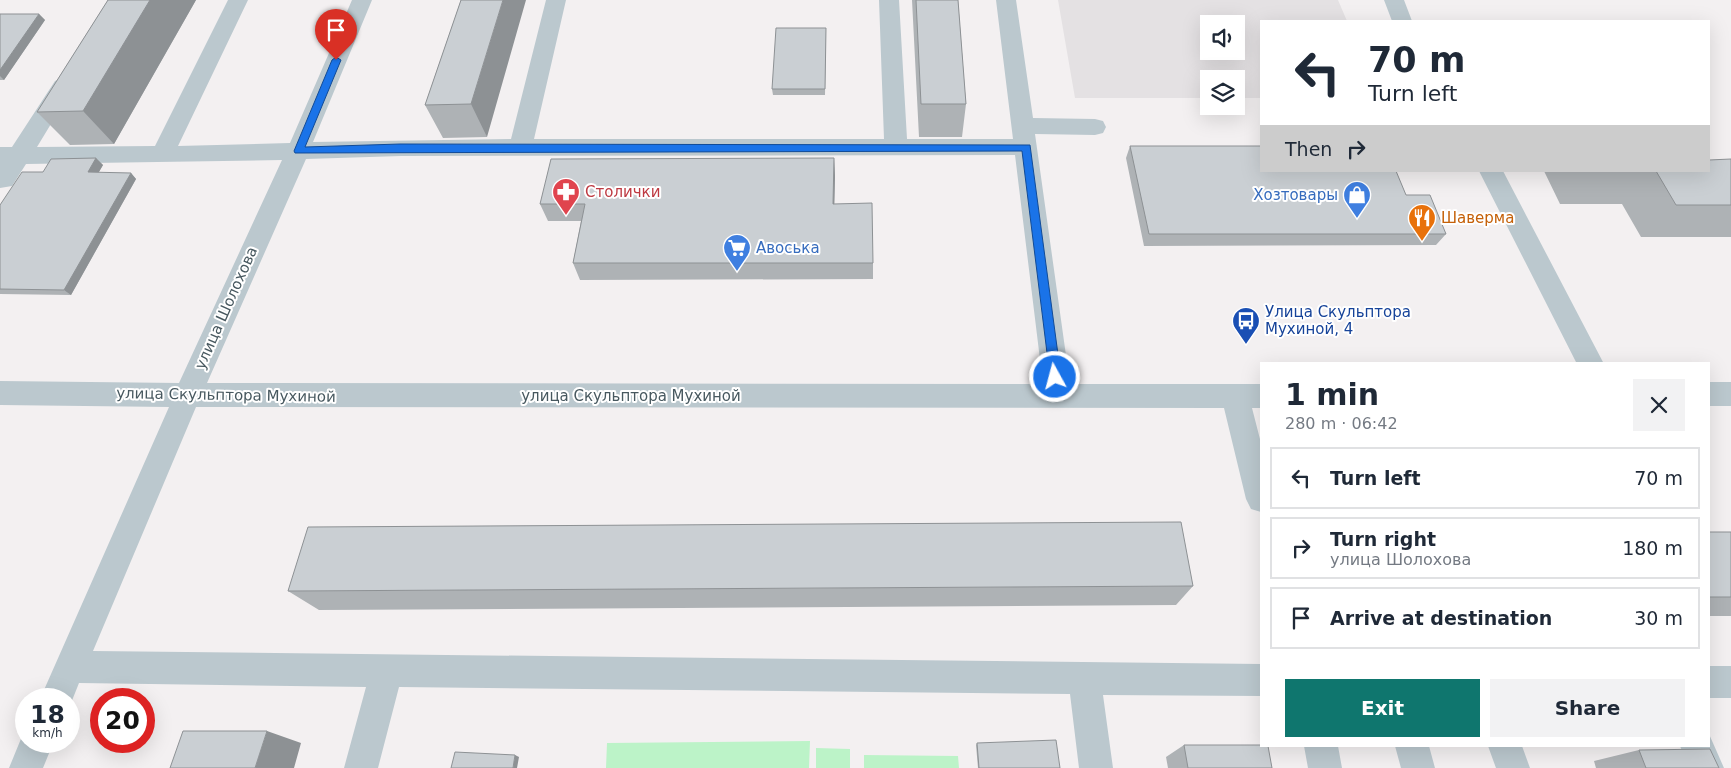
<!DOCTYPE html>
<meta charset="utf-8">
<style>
:root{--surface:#fff;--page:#f2f2f3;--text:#1f2937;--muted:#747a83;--line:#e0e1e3;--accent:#0f766e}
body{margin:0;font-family:"DejaVu Sans",sans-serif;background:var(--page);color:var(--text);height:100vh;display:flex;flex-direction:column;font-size:19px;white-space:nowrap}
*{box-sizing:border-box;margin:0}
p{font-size:16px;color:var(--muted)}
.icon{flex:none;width:28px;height:28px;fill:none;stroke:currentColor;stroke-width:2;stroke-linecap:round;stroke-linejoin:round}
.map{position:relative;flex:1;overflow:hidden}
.side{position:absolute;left:1260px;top:362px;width:450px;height:385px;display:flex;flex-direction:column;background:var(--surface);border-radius:0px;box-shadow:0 5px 20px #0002}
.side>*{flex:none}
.hud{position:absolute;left:1260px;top:20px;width:450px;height:152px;border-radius:0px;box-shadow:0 5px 20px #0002;background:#fff;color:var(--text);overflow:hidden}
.tools{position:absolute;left:1200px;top:15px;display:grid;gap:10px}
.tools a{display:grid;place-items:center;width:45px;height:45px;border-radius:0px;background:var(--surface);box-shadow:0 5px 20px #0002;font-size:25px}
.speed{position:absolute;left:15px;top:688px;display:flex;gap:10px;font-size:25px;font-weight:700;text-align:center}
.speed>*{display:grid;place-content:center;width:65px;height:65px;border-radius:50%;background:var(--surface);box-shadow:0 5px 20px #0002;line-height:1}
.speed small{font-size:12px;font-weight:400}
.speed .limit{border:8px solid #d22;background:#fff;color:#111}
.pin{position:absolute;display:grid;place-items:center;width:42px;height:42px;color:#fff;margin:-51px -21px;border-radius:50% 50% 50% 0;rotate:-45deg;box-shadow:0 0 5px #0007}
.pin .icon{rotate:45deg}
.me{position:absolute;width:55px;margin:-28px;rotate:353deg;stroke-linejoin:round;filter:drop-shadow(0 0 4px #0008)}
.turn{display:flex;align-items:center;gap:18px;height:105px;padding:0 25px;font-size:22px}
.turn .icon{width:65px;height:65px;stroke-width:2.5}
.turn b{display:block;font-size:35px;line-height:42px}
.then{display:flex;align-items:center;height:48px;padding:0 25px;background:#0003;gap:10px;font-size:19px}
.round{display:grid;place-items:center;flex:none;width:52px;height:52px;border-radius:0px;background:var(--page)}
.summary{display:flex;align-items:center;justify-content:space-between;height:85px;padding:0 25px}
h1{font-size:30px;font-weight:700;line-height:38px}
.primary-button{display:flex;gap:10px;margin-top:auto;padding:10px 25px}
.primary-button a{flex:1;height:58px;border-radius:0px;background:var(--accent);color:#fff;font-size:20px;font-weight:700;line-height:58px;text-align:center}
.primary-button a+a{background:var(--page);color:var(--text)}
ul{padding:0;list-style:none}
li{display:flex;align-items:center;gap:15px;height:62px;margin:0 10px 8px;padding:0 15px;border:2px solid var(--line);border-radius:0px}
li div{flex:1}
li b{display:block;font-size:19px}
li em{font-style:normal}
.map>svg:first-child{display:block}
</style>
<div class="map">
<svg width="1731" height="768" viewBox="0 0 1731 768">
<rect width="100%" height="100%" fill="#f3f0f1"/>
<path fill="#e4e1e3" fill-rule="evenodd" d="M1058,0H1338L1347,21H1261V98H1236V79H1209V98H1075ZM1209,24H1236V51H1209Z"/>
<path fill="#bcf3c8" d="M810,741L809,768H606L607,743Z
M816,748L850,749V768H816Z
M864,755L958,756L959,768H864Z"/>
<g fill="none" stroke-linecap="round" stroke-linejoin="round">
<path fill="#bbc8ce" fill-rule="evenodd" d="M228,0H248L178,146L290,143L352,0H372L313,142L511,139L546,0H566L534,139H884L879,0H899L907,139H1013L996,0H1016L1033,118L1095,119L1103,121L1106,127L1103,133L1095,135L1035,134L1070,384H1261V408H1252L1261,443V512L1251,509L1246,499L1224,408L196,407L93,651L1261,664V696L1103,695L1113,768H1079L1070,694L399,687L378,768H344L366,687L79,683L69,708V699H40L169,407L0,405V381L179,383L282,160L26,164L12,186L0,188V147H12L55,81L63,78L71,81L74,86L37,147L155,146ZM1015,155L1043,384L207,383L306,159L401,156Z
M1384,0H1404L1412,21H1392Z
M1479,171H1503L1604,364H1577Z
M1709,382H1731V406H1709Z
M1709,666H1731V698H1709Z
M25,729L26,741H54L43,768H9Z
M1709,734L1724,768H1689L1680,746H1709Z
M1304,746H1338L1342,768H1308Z
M1395,746H1429L1435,768H1401Z
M1488,746H1522L1530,768H1496Z"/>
</g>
<path fill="#aeb2b5" d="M108,0H196L114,144L70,145L37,112Z
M461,0L487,137L443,138L425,105Z
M912,0H958L966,104L962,137H919Z
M0,14H39L45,20L4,80H0Z
M826,28L825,95H773L772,89Z
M1130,146L1446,234L1436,245L1144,246L1126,158Z
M96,158L103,165L98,173H131L136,179L71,295L0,294V205Z
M834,158L835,176L834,204L873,263V279L580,280L573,263L581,221H548L540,204Z
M1731,159V237H1641L1622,204H1560L1544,171H1709Z
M1709,532H1731V616H1709Z
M1193,586L1176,605L319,610L288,591Z
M977,743L1060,768H978L976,745Z
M1184,745L1272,768H1168L1166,757Z
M1639,750L1719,768H1596L1594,761Z"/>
<path fill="#8d9194" d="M150,0H196L114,144L83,111Z
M503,0H526L487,137L471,104Z
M39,14L45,20L4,80L0,76V70Z
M96,158L103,165L95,179L88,172Z
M834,158L835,176L834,221L833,204Z
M131,173L136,179L71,295L64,290Z
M267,731L301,743L294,768H255Z
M515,755L519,757L517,768H513Z"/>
<path fill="#cacfd3" stroke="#8d9194" d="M108,0H150L83,111L37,112Z
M461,0H503L471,104L425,105Z
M916,0H958L966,104H921Z
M0,14H39L0,70Z
M776,28H826L825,89H772Z
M1130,146H1261V171H1396L1406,195H1430L1446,234H1149Z
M96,158L88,172L131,173L64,290L0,289V205L22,172H43L51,159Z
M834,158L833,204L872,203L873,263H573L585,204H540L551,159Z
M1731,159V205H1676L1656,171H1709V160Z
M1181,522L1193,586L288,591L308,527Z
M1709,532H1731V597H1709Z
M183,731H267L255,768H170Z
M1056,740L1060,768H979L977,743Z
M1184,745H1261V746H1268L1272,768H1188Z
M1710,749L1719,768H1646L1639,750Z
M455,752L515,755L513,768H451Z"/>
<path fill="#1a73e8" stroke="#114b97" d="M336,57L341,60L305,147L400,144L1030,145L1061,377L1055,381L1050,377L1022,151L295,153L294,151L332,60Z"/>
<defs>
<symbol id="pharmacy-pin" viewBox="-11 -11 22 30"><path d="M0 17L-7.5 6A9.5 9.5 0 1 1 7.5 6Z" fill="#e0444e" stroke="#fff"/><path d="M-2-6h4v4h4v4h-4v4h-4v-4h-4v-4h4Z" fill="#fff"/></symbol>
<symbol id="shop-pin" viewBox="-11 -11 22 30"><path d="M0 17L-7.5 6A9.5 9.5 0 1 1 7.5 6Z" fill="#3f7fe0" stroke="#fff"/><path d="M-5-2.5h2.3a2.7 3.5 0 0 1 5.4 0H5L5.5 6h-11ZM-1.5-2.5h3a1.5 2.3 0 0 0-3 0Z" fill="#fff"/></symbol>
<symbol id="restaurant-pin" viewBox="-11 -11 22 30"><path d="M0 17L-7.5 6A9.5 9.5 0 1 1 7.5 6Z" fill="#e8710a" stroke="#fff"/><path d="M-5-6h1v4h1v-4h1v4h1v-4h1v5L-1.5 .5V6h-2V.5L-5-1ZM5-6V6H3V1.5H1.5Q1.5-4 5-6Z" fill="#fff"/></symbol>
<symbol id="supermarket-pin" viewBox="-11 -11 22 30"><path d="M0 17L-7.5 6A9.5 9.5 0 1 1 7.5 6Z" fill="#3f7fe0" stroke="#fff"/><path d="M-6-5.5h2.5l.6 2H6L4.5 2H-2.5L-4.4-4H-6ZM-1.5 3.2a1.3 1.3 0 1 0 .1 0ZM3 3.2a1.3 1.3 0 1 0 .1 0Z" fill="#fff"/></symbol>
<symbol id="bus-pin" viewBox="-11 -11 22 30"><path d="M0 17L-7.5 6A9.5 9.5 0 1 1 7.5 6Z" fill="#1a4fb4" stroke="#fff"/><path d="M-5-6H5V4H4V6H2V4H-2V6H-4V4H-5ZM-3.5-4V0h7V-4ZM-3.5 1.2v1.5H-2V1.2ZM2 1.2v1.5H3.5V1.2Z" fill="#fff"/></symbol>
</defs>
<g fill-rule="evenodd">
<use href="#pharmacy-pin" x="550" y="176" width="32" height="43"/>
<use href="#shop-pin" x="1341" y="179" width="32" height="43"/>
<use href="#restaurant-pin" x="1406" y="202" width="32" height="43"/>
<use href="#supermarket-pin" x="721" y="232" width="32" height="43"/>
<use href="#bus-pin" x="1230" y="305" width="32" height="43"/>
</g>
<g text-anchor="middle" stroke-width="4" stroke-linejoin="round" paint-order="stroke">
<g font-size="15" fill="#be3a42" stroke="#fff" text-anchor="start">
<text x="585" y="197">Столички</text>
</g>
<g font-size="15" fill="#366cbe" stroke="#fff" text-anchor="end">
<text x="1338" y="200">Хозтовары</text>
<text x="756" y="253" text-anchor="start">Авоська</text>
</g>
<g font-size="15" fill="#c56008" stroke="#fff" text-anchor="start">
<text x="1441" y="223">Шаверма</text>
</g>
<g font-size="15" fill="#47585f" stroke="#fff">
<text transform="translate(226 308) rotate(-66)" y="5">улица Шолохова</text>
<text transform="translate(226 395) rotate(1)" y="5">улица Скульптора Мухиной</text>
<text x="631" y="401">улица Скульптора Мухиной</text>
</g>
<g font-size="15" fill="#164399" stroke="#fff" text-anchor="start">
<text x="1265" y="317">Улица Скульптора<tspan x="1265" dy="17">Мухиной, 4</tspan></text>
</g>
</g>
</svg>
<div class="tools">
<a><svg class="icon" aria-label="sound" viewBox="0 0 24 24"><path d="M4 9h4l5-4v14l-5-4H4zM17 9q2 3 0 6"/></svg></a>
<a><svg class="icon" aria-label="layers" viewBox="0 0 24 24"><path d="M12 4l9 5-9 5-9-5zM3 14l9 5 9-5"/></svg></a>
</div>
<div class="speed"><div>18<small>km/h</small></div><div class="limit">20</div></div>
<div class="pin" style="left:336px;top:60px;background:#d93025"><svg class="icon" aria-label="arrive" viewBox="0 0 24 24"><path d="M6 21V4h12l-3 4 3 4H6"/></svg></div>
<svg class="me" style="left:1055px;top:377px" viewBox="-20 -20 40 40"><circle r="17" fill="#1a73e8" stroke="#fff" stroke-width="3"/><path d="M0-11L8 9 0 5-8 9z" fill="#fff"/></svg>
<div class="hud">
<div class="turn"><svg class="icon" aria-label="left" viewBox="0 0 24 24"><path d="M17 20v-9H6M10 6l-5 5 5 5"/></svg><div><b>70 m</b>Turn left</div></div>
<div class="then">Then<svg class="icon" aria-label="right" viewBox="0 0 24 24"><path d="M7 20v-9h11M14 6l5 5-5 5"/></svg></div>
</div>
<section class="side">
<div class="summary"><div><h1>1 min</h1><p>280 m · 06:42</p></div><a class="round"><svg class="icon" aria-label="close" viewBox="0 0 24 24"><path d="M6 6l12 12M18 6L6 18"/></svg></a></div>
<ul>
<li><svg class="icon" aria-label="left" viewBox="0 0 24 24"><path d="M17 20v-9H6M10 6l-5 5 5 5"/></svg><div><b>Turn left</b></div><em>70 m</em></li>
<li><svg class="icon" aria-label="right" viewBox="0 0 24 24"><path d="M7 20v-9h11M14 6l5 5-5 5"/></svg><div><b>Turn right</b><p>улица Шолохова</p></div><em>180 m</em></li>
<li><svg class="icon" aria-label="arrive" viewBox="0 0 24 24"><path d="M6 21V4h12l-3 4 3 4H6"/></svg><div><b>Arrive at destination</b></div><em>30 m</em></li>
</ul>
<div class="primary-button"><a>Exit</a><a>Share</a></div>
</section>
</div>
